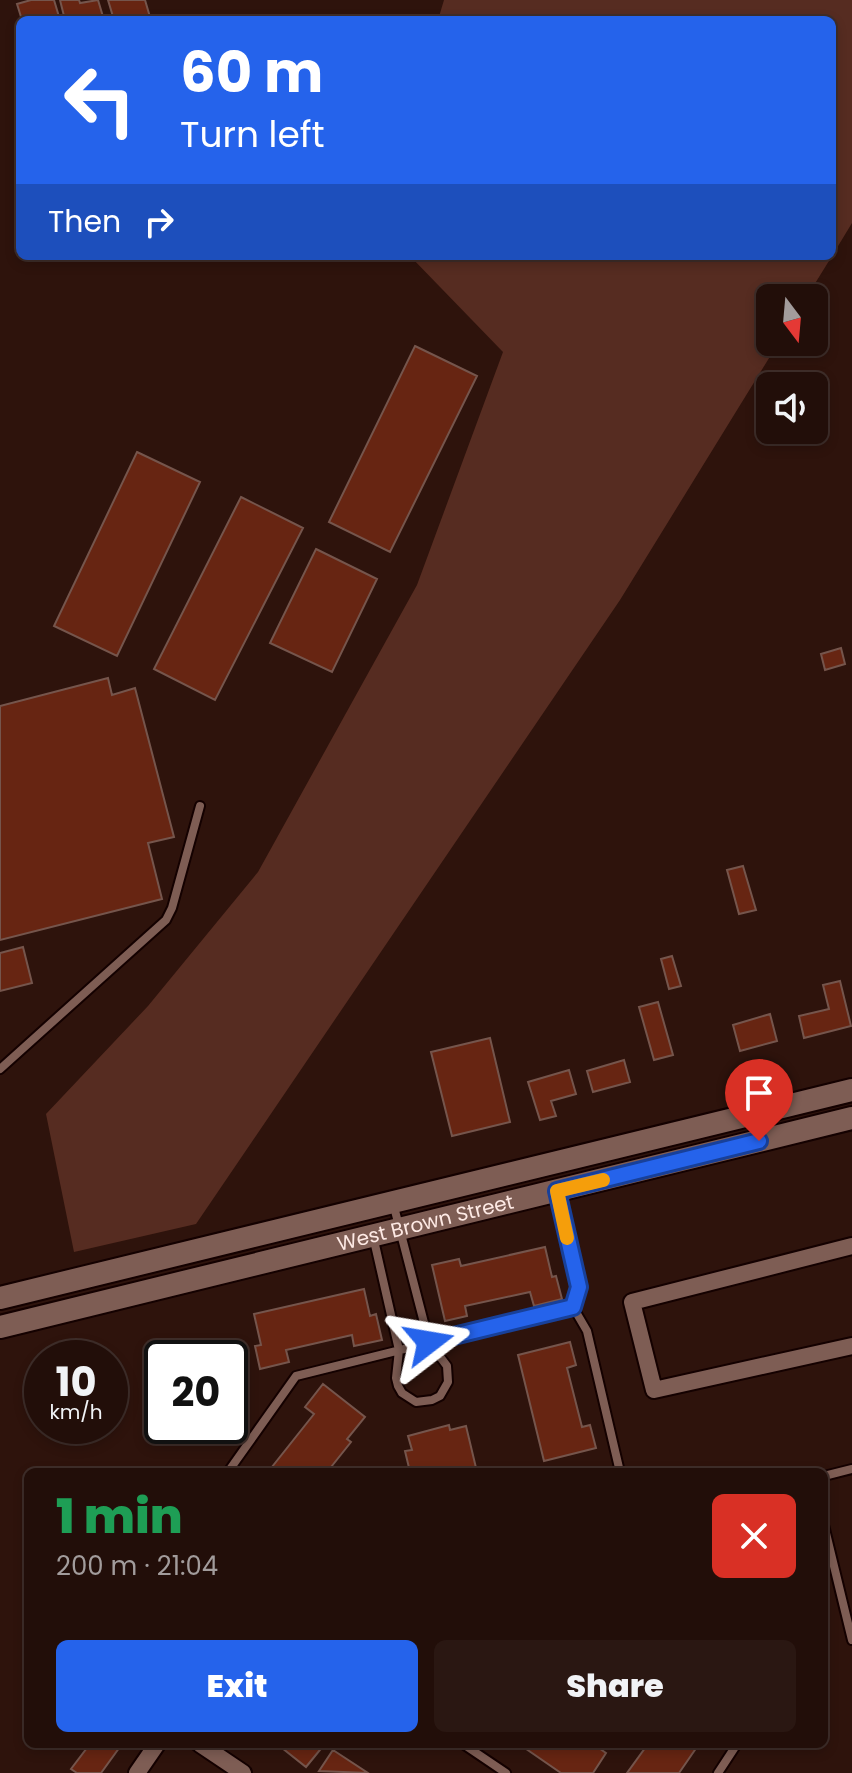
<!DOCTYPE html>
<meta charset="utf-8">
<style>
:root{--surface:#220e09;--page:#2a1712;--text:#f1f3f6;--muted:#a29c9c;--line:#3f2e2a;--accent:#2563eb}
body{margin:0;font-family:Poppins,sans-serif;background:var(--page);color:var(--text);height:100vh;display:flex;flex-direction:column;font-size:30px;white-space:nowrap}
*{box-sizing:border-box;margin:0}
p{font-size:26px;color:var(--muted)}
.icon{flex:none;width:44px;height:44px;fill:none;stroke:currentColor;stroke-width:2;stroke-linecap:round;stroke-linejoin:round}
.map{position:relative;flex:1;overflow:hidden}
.side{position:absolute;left:24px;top:1468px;width:804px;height:280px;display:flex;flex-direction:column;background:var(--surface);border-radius:12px;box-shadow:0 4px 12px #0003,0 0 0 2px var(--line)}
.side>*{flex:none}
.top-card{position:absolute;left:16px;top:16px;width:820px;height:244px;border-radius:12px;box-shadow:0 4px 12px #0003,0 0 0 2px var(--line);background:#2563eb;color:#fff;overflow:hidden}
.needle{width:52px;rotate:164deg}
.tools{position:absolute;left:756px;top:284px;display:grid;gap:16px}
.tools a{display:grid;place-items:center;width:72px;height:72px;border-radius:12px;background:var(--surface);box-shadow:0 4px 12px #0003,0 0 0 2px var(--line);font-size:40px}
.speed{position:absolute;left:24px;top:1340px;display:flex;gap:16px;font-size:40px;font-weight:700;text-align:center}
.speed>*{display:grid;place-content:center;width:104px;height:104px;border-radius:50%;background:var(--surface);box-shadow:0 4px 12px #0003,0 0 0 2px var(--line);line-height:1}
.speed small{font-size:20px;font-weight:400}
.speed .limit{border:4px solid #111;border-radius:12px;background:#fff;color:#111}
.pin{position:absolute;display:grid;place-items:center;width:68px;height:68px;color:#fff;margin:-82px -34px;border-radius:50% 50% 50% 0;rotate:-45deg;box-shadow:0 0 8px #0007}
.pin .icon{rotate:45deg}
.me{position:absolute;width:88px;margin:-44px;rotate:76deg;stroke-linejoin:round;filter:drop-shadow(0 0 6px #0008)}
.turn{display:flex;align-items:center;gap:28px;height:168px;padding:0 32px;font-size:36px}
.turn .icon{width:104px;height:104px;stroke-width:2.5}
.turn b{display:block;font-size:56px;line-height:68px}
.then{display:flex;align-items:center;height:76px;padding:0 32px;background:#0003;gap:16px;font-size:30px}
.round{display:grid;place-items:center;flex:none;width:84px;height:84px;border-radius:12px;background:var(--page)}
.summary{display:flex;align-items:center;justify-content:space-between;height:136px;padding:0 32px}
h1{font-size:48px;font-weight:800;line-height:60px;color:#1e9e55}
.cta{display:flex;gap:16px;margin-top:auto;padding:16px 32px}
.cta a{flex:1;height:92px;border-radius:12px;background:var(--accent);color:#fff;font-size:32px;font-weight:800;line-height:92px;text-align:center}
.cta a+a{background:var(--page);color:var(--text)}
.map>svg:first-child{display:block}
</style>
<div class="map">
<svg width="852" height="1773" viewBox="0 0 852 1773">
<rect width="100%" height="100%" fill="#2e130c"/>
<path fill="#562c21" d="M444,0H852V223L832,256V20H438Z
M410,256H832L806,298H770V342H779L620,600L196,1224L74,1252L46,1114L148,1006L258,872L417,585L503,352Z"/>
<path fill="#672512" stroke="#75554c" stroke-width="2" d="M31,0H54L60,20H22L17,4Z
M60,0H79L80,3L98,0L104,20H65Z
M108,0H145L150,17L137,20H114Z
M415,346L477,376L390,552L329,522Z
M137,452L200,482L117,656L54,626Z
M241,497L303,528L215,700L154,669Z
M316,549L377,579L332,672L270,643Z
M841,648L845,664L825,670L821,654Z
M108,678L112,695L135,688L174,837L148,843L162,899L0,940V706Z
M743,866L756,910L739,914L727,870Z
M23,947L32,983L0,991V953Z
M672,956L681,986L669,989L661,959Z
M840,981L851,1026L804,1038L799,1016L829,1009L823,985Z
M658,1002L673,1055L654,1060L639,1007Z
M770,1014L777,1041L740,1051L733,1025Z
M490,1038L510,1122L452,1136L431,1052Z
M624,1060L630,1082L593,1092L587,1071Z
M569,1070L576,1094L551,1101L556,1116L540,1120L528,1082Z
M545,1247L552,1277L556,1276L562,1299L534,1306L530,1292L465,1306L467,1316L445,1321L432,1265L459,1259L461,1266Z
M364,1289L370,1316L376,1314L382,1340L354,1346L352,1335L286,1350L289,1362L260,1369L255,1346L261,1345L254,1314Z
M570,1342L576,1365L567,1368L582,1427L590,1425L596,1448L544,1461L518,1355Z
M323,1384L365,1417L347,1439L351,1442L327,1472H268L314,1414L305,1407Z
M449,1425L450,1430L466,1426L477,1472H410L405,1451L412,1450L408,1436Z
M90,1744H122L101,1773H77L71,1769Z
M277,1744H323L324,1745L306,1767Z
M519,1744H593L606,1753L593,1773H561Z
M648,1744H699L679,1773H627Z
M333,1750L368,1773L319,1771Z"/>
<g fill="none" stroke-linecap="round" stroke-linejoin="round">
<defs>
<path id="service" d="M0,1069L166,920L172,908L200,806
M557,1192L579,1287L573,1307
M373,1236L399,1350L396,1378L398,1386L402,1393L416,1402L432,1400L440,1396L448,1382L447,1366L429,1342L393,1203
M228,1472L296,1376L573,1307L587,1331L620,1472
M824,1476L852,1469
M824,1525L852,1640
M463,1744L506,1773
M718,1773L737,1744"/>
<path id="minor" d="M852,1246L632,1302L654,1390L852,1346
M200,1744L243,1773
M137,1773L157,1744"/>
<g id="secondary">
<path d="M0,1298L852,1090"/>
<path id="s1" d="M0,1327L852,1118"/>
</g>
</defs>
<use href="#service" stroke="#140100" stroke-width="12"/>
<use href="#minor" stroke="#140100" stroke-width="20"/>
<use href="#secondary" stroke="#140100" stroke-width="26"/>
<use href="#service" stroke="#7e5d54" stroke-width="8"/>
<use href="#minor" stroke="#7e5d54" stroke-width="16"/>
<use href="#secondary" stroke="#7e5d54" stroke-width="22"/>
</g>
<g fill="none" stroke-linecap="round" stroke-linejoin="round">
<defs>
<path id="route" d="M429,1342L573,1307L579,1287L557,1191L759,1141"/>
</defs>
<use href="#route" stroke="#184099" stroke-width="20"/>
<use href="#route" stroke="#2563eb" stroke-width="14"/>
<path stroke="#f59e0b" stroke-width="14" d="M567,1238L557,1191L603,1180"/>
</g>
<g text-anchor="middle" stroke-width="8" stroke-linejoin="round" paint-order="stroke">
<g font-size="20" fill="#feeae5" stroke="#240a04">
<text dy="7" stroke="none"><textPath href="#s1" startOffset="438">West Brown Street</textPath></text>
</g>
</g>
</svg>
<div class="tools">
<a><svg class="needle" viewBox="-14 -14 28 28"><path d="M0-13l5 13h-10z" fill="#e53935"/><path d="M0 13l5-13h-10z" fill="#a29c9c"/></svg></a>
<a><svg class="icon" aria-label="sound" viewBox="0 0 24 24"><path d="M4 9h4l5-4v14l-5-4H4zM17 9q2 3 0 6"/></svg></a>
</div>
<div class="speed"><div>10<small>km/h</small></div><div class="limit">20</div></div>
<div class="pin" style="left:759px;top:1141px;background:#d93025"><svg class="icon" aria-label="arrive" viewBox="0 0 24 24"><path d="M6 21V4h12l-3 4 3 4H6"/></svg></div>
<svg class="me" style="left:429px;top:1342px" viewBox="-20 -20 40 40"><path d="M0-17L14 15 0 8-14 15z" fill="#2563eb" stroke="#fff" stroke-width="4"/></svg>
<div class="top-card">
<div class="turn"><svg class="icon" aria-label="left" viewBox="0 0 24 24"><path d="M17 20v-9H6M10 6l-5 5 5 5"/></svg><div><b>60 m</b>Turn left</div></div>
<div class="then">Then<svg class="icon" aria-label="right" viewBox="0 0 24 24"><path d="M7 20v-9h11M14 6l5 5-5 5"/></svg></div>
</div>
<section class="side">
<div class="summary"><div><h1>1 min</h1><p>200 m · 21:04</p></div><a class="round" style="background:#d93025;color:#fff"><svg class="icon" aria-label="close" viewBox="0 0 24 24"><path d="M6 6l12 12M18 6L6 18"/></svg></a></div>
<div class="cta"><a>Exit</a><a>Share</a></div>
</section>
</div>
